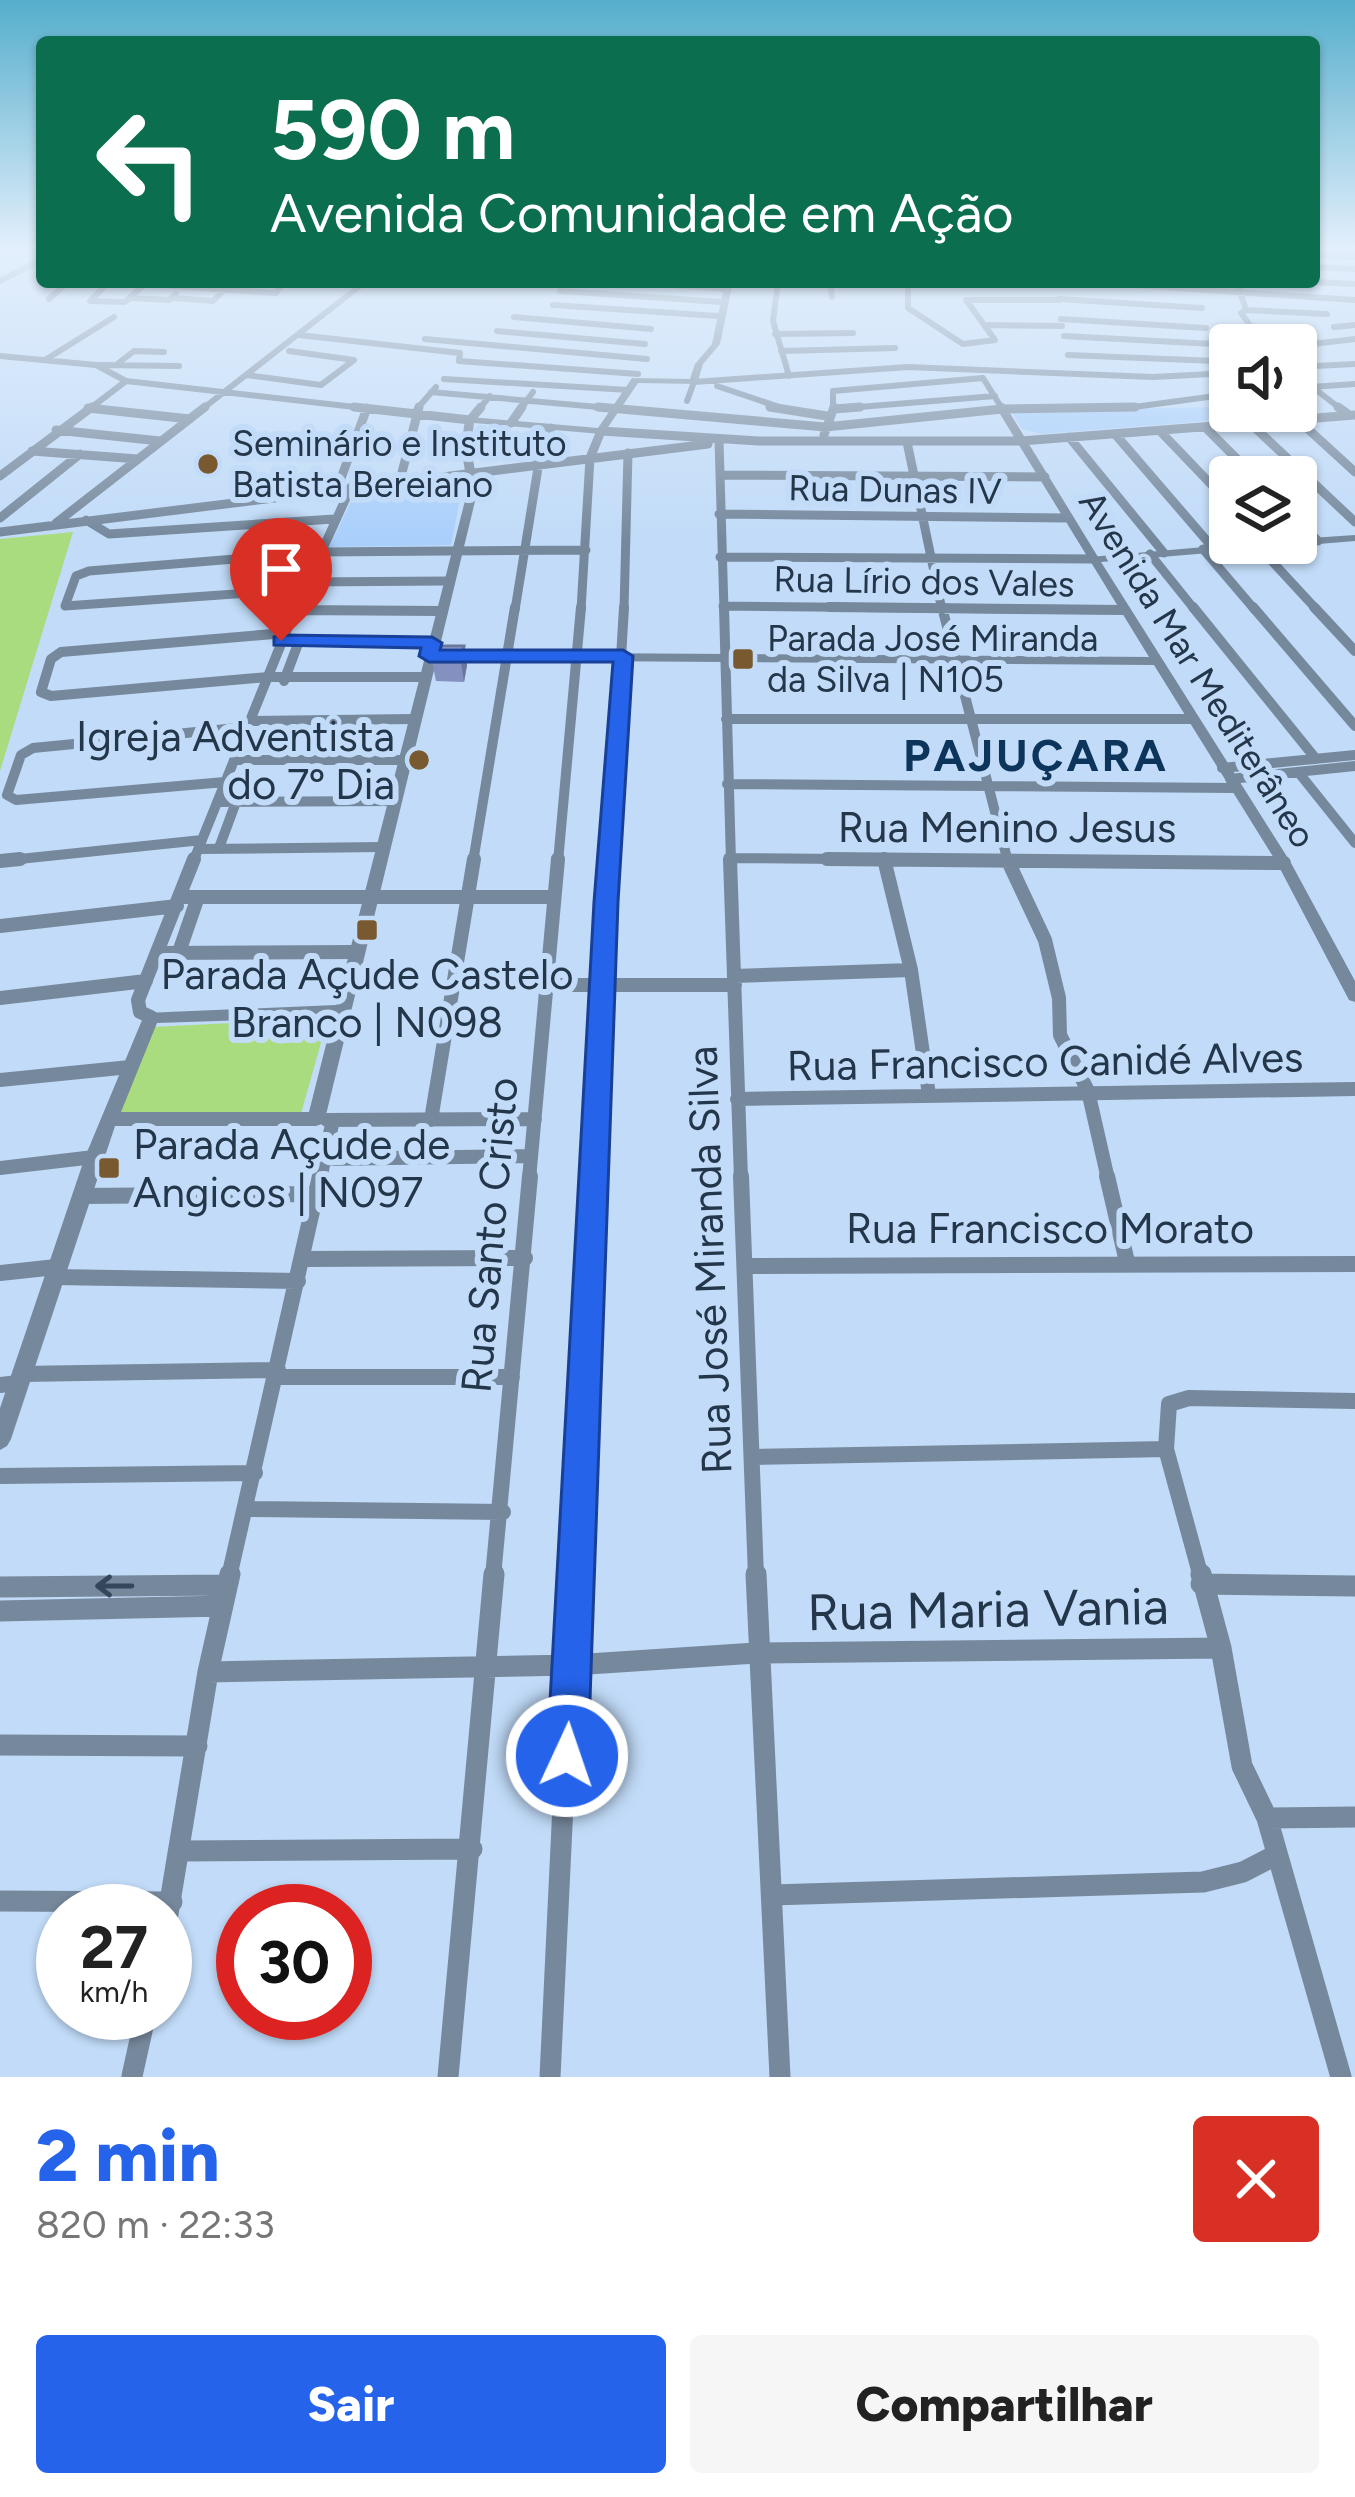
<!DOCTYPE html>
<html lang="pt">
<meta charset="utf-8">
<style>
:root{--surface:#fff;--page:#f6f6f6;--text:#222;--muted:#767676;--accent:#2563eb}
body{margin:0;font-family:Figtree,sans-serif;background:var(--page);color:var(--text);height:100vh;display:flex;flex-direction:column;font-size:45px;white-space:nowrap}
*{box-sizing:border-box;margin:0}
p{font-size:39px;color:var(--muted)}
.icon{flex:none;width:66px;height:66px;fill:none;stroke:currentColor;stroke-width:2;stroke-linecap:round;stroke-linejoin:round}
.map{position:relative;height:2077px;overflow:hidden}
.sheet{display:flex;flex-direction:column;background:var(--surface);flex:1}
.sheet>*{flex:none}
.guide{position:absolute;left:36px;top:36px;width:1284px;height:252px;border-radius:12px;box-shadow:0 3px 9px #0004;background:#0b6e4f;color:#fff;overflow:hidden}
.fabs{position:absolute;left:1209px;top:324px;display:grid;gap:24px}
.fabs a{display:grid;place-items:center;width:108px;height:108px;border-radius:12px;background:var(--surface);box-shadow:0 3px 9px #0004;font-size:60px}
.speed{position:absolute;left:36px;top:1884px;display:flex;gap:24px;font-size:60px;font-weight:700;text-align:center}
.speed>*{display:grid;place-content:center;width:156px;height:156px;border-radius:50%;background:var(--surface);box-shadow:0 3px 9px #0004;line-height:1}
.speed small{font-size:30px;font-weight:400}
.speed .limit{border:18px solid #d22;background:#fff;color:#111}
.pin{position:absolute;display:grid;place-items:center;width:102px;height:102px;color:#fff;margin:-123px -51px;border-radius:50% 50% 50% 0;rotate:-45deg;box-shadow:0 0 12px #0007}
.pin .icon{rotate:45deg}
.me{position:absolute;width:132px;margin:-66px;rotate:3deg;stroke-linejoin:round;filter:drop-shadow(0 0 9px #0008)}
.turn{display:flex;align-items:center;gap:42px;height:252px;padding:0 36px;font-size:54px}
.turn .icon{width:156px;height:156px;stroke-width:2.5}
.turn b{display:block;font-size:84px;line-height:102px}
.round{display:grid;place-items:center;flex:none;width:126px;height:126px;border-radius:12px;background:var(--page)}
.head{display:flex;align-items:center;justify-content:space-between;height:204px;padding:0 36px}
h1{font-size:72px;font-weight:800;line-height:90px;color:var(--accent)}
.cta{display:flex;gap:24px;margin-top:auto;padding:24px 36px}
.cta a{flex:1;height:138px;border-radius:12px;background:var(--accent);color:#fff;font-size:48px;font-weight:800;line-height:138px;text-align:center}
.cta a+a{background:var(--page);color:var(--text)}
.map>svg:first-child{display:block}
</style>
<div class="map">
<svg width="1355" height="2077" viewBox="0 0 1355 2077">
<rect width="100%" height="100%" fill="#c1dbf8"/>
<path fill="#a9cffb" d="M1222,407L1233,419L1041,434L1022,429L1011,411Z
M464,478L451,545L329,547L358,488Z"/>
<path fill="#a9dc7e" d="M73,532L0,771V539Z
M328,1018L300,1117L118,1118L152,1027Z"/>
<g fill="none" stroke-linecap="round" stroke-linejoin="round">
<path stroke="#76889c" stroke-width="6" d="M1314,254L1355,257
M1314,267L1355,269
M0,281L42,259
M109,282L90,301L125,302L147,282
M327,282L361,285
M629,282L726,289
M778,282L773,321L789,376
M830,282L832,297
M908,282V308L963,344L995,340L966,300H1059
M1089,282L1355,300
M1237,282L1246,310L1241,313L1264,345
M1313,282L1355,284
M144,284L276,293L284,282
M560,291L721,302
M130,298L169,300L176,294
M172,298L213,301L231,283
M49,299L68,282
M1059,299L1202,308
M553,305L718,316
M1246,310L1327,314
M514,317L651,329
M1061,319L1206,328
M986,325L1062,326
M1334,327L1355,325
M497,331L645,344
M775,334L853,333
M299,335L460,353L459,361
M1064,336L1213,344
M425,339L647,359
M1296,346L1355,339
M781,351L895,348
M1068,355L1216,361
M0,356L96,365L126,381L381,410
M45,360L114,317
M459,361L638,374
M100,365L179,366
M116,365L134,351L164,352
M1296,367L1355,364
M1296,374L1342,410
M247,375L321,385L354,360L289,351
M444,379L629,390
M717,386L788,410
M1296,388L1355,384
M431,392L632,410
M687,401L694,382L908,367L1153,377L1230,373
M88,408L105,410
M834,409L995,396
M88,410L126,381
M201,410L365,282
M416,410L436,387
M478,410L490,396
M520,410L533,392
M833,410V391L983,378L1003,410
M993,410L1134,407L1230,394"/>
<path stroke="#76889c" stroke-width="9" d="M354,407L470,420L481,407
M598,407L825,427L1002,409L1135,407
M770,407L827,416
M1338,407L1349,415
M88,408L190,419
M834,409L860,407
M1297,419L1355,472
M511,423L522,407
M1250,423L1355,522
M1205,427L1255,477
M56,430L160,441
M1160,431L1230,504
M1115,434L1214,549
M824,435L834,407
M1069,437L1164,553
M719,440L724,610
M907,442L942,610
M32,451L138,459
M721,475L1045,477
M0,476L92,407
M399,484L419,407
M337,489L367,408
M719,514L1069,518
M0,518L80,454
M1296,518L1318,541
M86,520L109,534L334,519
M56,523L205,407
M0,532L708,444
M1257,545L1317,610
M1203,549L1255,610
M1150,554L1195,610
M720,557L1094,559L1001,407
M306,582L447,581
M304,589L65,606L76,576L89,571L319,552L586,550
M723,606L1125,610
M295,610H303
M295,610L351,487
M515,610L542,443L551,428
M581,610L590,458L601,431L759,441H1021L1355,415
M624,610L628,453"/>
<path stroke="#76889c" stroke-width="10" d="M724,607L731,862
M829,607L1125,610
M942,607L1008,862
M1193,607L1316,759
M1253,607L1355,726
M1314,607L1355,651
M295,610L439,611
M285,633L61,652L51,659L41,692L51,696L268,677H423
M281,641L432,643
M284,681L299,641
M726,719H1193
M250,721L413,719
M234,760H404
M1222,768L1355,755
M1299,773L1355,843
M1230,779L1355,766
M225,782L16,800L7,795L21,755L33,748L247,727
M727,784L1235,788
M218,802L394,801
M219,848L236,802
M199,849L382,847
M729,858L1160,862
M0,861L202,840
M193,862L296,607
M473,862L515,607
M558,862L581,607
M609,862L624,607"/>
<path stroke="#76889c" stroke-width="14" d="M730,859L741,1179
M827,859L1284,863
M884,859L911,970L929,1095
M1007,859L1045,940L1059,998L1060,1035L1088,1091L1108,1179
M0,861L20,859
M181,897H554
M0,926L177,906
M179,952L198,897
M158,953L354,952
M735,976L911,970
M547,985H735
M0,998L146,981
M151,1017L140,1012L138,1000L194,859
M0,1080L130,1067
M737,1099L1355,1089
M327,1120L535,1119
M431,1120L474,859
M324,1159L531,1156
M0,1168L94,1157
M320,1179L333,1120
M529,1179L558,859
M593,1179L609,859"/>
<path stroke="#76889c" stroke-width="16" d="M741,1176L756,1577
M1107,1176L1127,1262
M81,1196L316,1194
M304,1259L525,1258
M745,1266L1355,1264
M0,1273L56,1267
M53,1277L298,1281
M21,1374L278,1370
M276,1377H512
M0,1385L18,1383
M755,1457L1166,1449
M0,1476L255,1473
M248,1509L503,1512
M229,1577L320,1176
M493,1577L530,1176
M574,1577L593,1176
M1201,1577L1166,1449L1169,1404L1189,1398L1355,1401"/>
<path stroke="#76889c" stroke-width="21" d="M756,1574L780,2077
M1201,1574L1221,1648L1242,1766L1267,1818L1341,2077
M1201,1584L1355,1586
M0,1587L227,1585
M0,1611L223,1606
M208,1672L573,1665L756,1653L1221,1648
M0,1745L197,1746
M1267,1818L1355,1817
M182,1851L472,1849
M772,1895L1203,1882L1243,1872L1274,1856
M0,1901L172,1902
M165,1932L208,1672L230,1574
M132,2076L146,2013
M448,2077L494,1574
M550,2077L574,1574"/>
<path fill="#76889c" fill-rule="evenodd" d="M725,282H733L720,344L703,364L697,384L638,383L604,433L601,434L474,423L471,447L478,489L325,1119L322,1124L316,1126H115L11,1439L7,1446L0,1450V1408L85,1157L145,1013L336,1005L468,489L461,447L465,420L470,417L598,428L632,378L690,379L695,364L712,344ZM333,1017L309,1112H121L157,1023Z
M1355,535V541L1101,562L1291,863L1355,981V1002L1349,1000L1277,863L1154,665L448,660L442,656L448,652L1149,657L1089,559L1090,557L1250,543H1296V539Z"/>
</g>
<path fill="#8390c0" d="M464,646L467,665L464,682L436,681L432,662Z"/>
<path fill="#6a769c" d="M464,646L467,665L464,682L461,662Z"/>
<path fill="#98a8df" stroke="#6a769c" stroke-width="3" d="M436,646H464L461,662H432Z"/>
<defs><path id="oneway-shaft" d="M-6 0H5M1.5-3L5.5 0L1.5 3" fill="none" stroke-width="1.6" stroke-linecap="round" stroke-linejoin="round" transform="scale(3)"/></defs>
<use stroke="#34465a" href="#oneway-shaft" transform="translate(114 1586) rotate(180)"/>
<linearGradient id="sky" x2="0" y2="1"><stop stop-color="#55aecc"/><stop offset="0.46" stop-color="#e3effc"/><stop offset="1" stop-color="#e3effc" stop-opacity="0"/></linearGradient>
<rect width="1355" height="540" fill="url(#sky)"/>
<path fill="#2563eb" stroke="#184099" stroke-width="3" d="M281,635L432,637L442,643L440,650H623L633,656L618,902L588,1756L582,1771L567,1777L553,1771L547,1756L594,902L613,662H429L419,656L421,648L274,645V637Z"/>
<g fill="#79592f" stroke="#c1dbf8" stroke-width="4.5">
<circle cx="208" cy="464" r="12"/>
<rect x="731" y="647" width="24" height="24" rx="6"/>
<circle cx="419" cy="760" r="12"/>
<rect x="355" y="918" width="24" height="24" rx="6"/>
<rect x="97" y="1156" width="24" height="24" rx="6"/>
</g>
<g text-anchor="middle" stroke-width="12" stroke-linejoin="round" paint-order="stroke">
<g font-size="36" fill="#243649" stroke="#c1dbf8" text-anchor="start">
<text x="232" y="456">Seminário e Instituto<tspan x="232" dy="41">Batista Bereiano</tspan></text>
<text x="767" y="651">Parada José Miranda<tspan x="767" dy="41">da Silva | N105</tspan></text>
</g>
<g font-size="36" fill="#243649" stroke="#c1dbf8">
<text transform="translate(895 489) rotate(1)" y="13">Rua Dunas IV</text>
<text transform="translate(924 581) rotate(1)" y="13">Rua Lírio dos Vales</text>
<text transform="translate(1198 669) rotate(58)" y="13">Avenida Mar Mediterâneo</text>
</g>
<g font-size="42" fill="#243649" stroke="#c1dbf8" text-anchor="end">
<text x="395" y="751">Igreja Adventista<tspan x="395" dy="48">do 7º Dia</tspan></text>
<text x="367" y="989" text-anchor="middle">Parada Açude Castelo<tspan x="367" dy="48">Branco | N098</tspan></text>
<text x="133" y="1159" text-anchor="start">Parada Açude de<tspan x="133" dy="48">Angicos | N097</tspan></text>
</g>
<g font-size="42" fill="#243649" stroke="#c1dbf8">
<text x="1007" y="842">Rua Menino Jesus</text>
<text transform="translate(1045 1061) rotate(-1)" y="15">Rua Francisco Canidé Alves</text>
<text x="1050" y="1243">Rua Francisco Morato</text>
<text transform="translate(489 1235) rotate(-85)" y="15">Rua Santo Cristo</text>
<text transform="translate(709 1260) rotate(-92)" y="15">Rua José Miranda Silva</text>
</g>
<g font-size="45" font-weight="bold" letter-spacing="3" fill="#0d355c" stroke="#c1dbf8">
<text x="1036" y="771">PAJUÇARA</text>
</g>
<g font-size="51" fill="#243649" stroke="#c1dbf8">
<text transform="translate(988 1609) rotate(-1)" y="18">Rua Maria Vania</text>
</g>
</g>
</svg>
<div class="fabs">
<a><svg class="icon" aria-label="sound" viewBox="0 0 24 24"><path d="M4 9h4l5-4v14l-5-4H4zM17 9q2 3 0 6"/></svg></a>
<a><svg class="icon" aria-label="layers" viewBox="0 0 24 24"><path d="M12 4l9 5-9 5-9-5zM3 14l9 5 9-5"/></svg></a>
</div>
<div class="speed"><div>27<small>km/h</small></div><div class="limit">30</div></div>
<div class="pin" style="left:281px;top:641px;background:#d93025"><svg class="icon" aria-label="arrive" viewBox="0 0 24 24"><path d="M6 21V4h12l-3 4 3 4H6"/></svg></div>
<svg class="me" style="left:567px;top:1756px" viewBox="-20 -20 40 40"><circle r="17" fill="#2563eb" stroke="#fff" stroke-width="3"/><path d="M0-11L8 9 0 5-8 9z" fill="#fff"/></svg>
<div class="guide">
<div class="turn"><svg class="icon" aria-label="left" viewBox="0 0 24 24"><path d="M17 20v-9H6M10 6l-5 5 5 5"/></svg><div><b>590 m</b>Avenida Comunidade em Ação</div></div>
</div>
</div>
<section class="sheet">
<div class="head"><div><h1>2 min</h1><p>820 m · 22:33</p></div><a class="round" style="background:#d93025;color:#fff"><svg class="icon" aria-label="close" viewBox="0 0 24 24"><path d="M6 6l12 12M18 6L6 18"/></svg></a></div>
<div class="cta"><a>Sair</a><a>Compartilhar</a></div>
</section>
